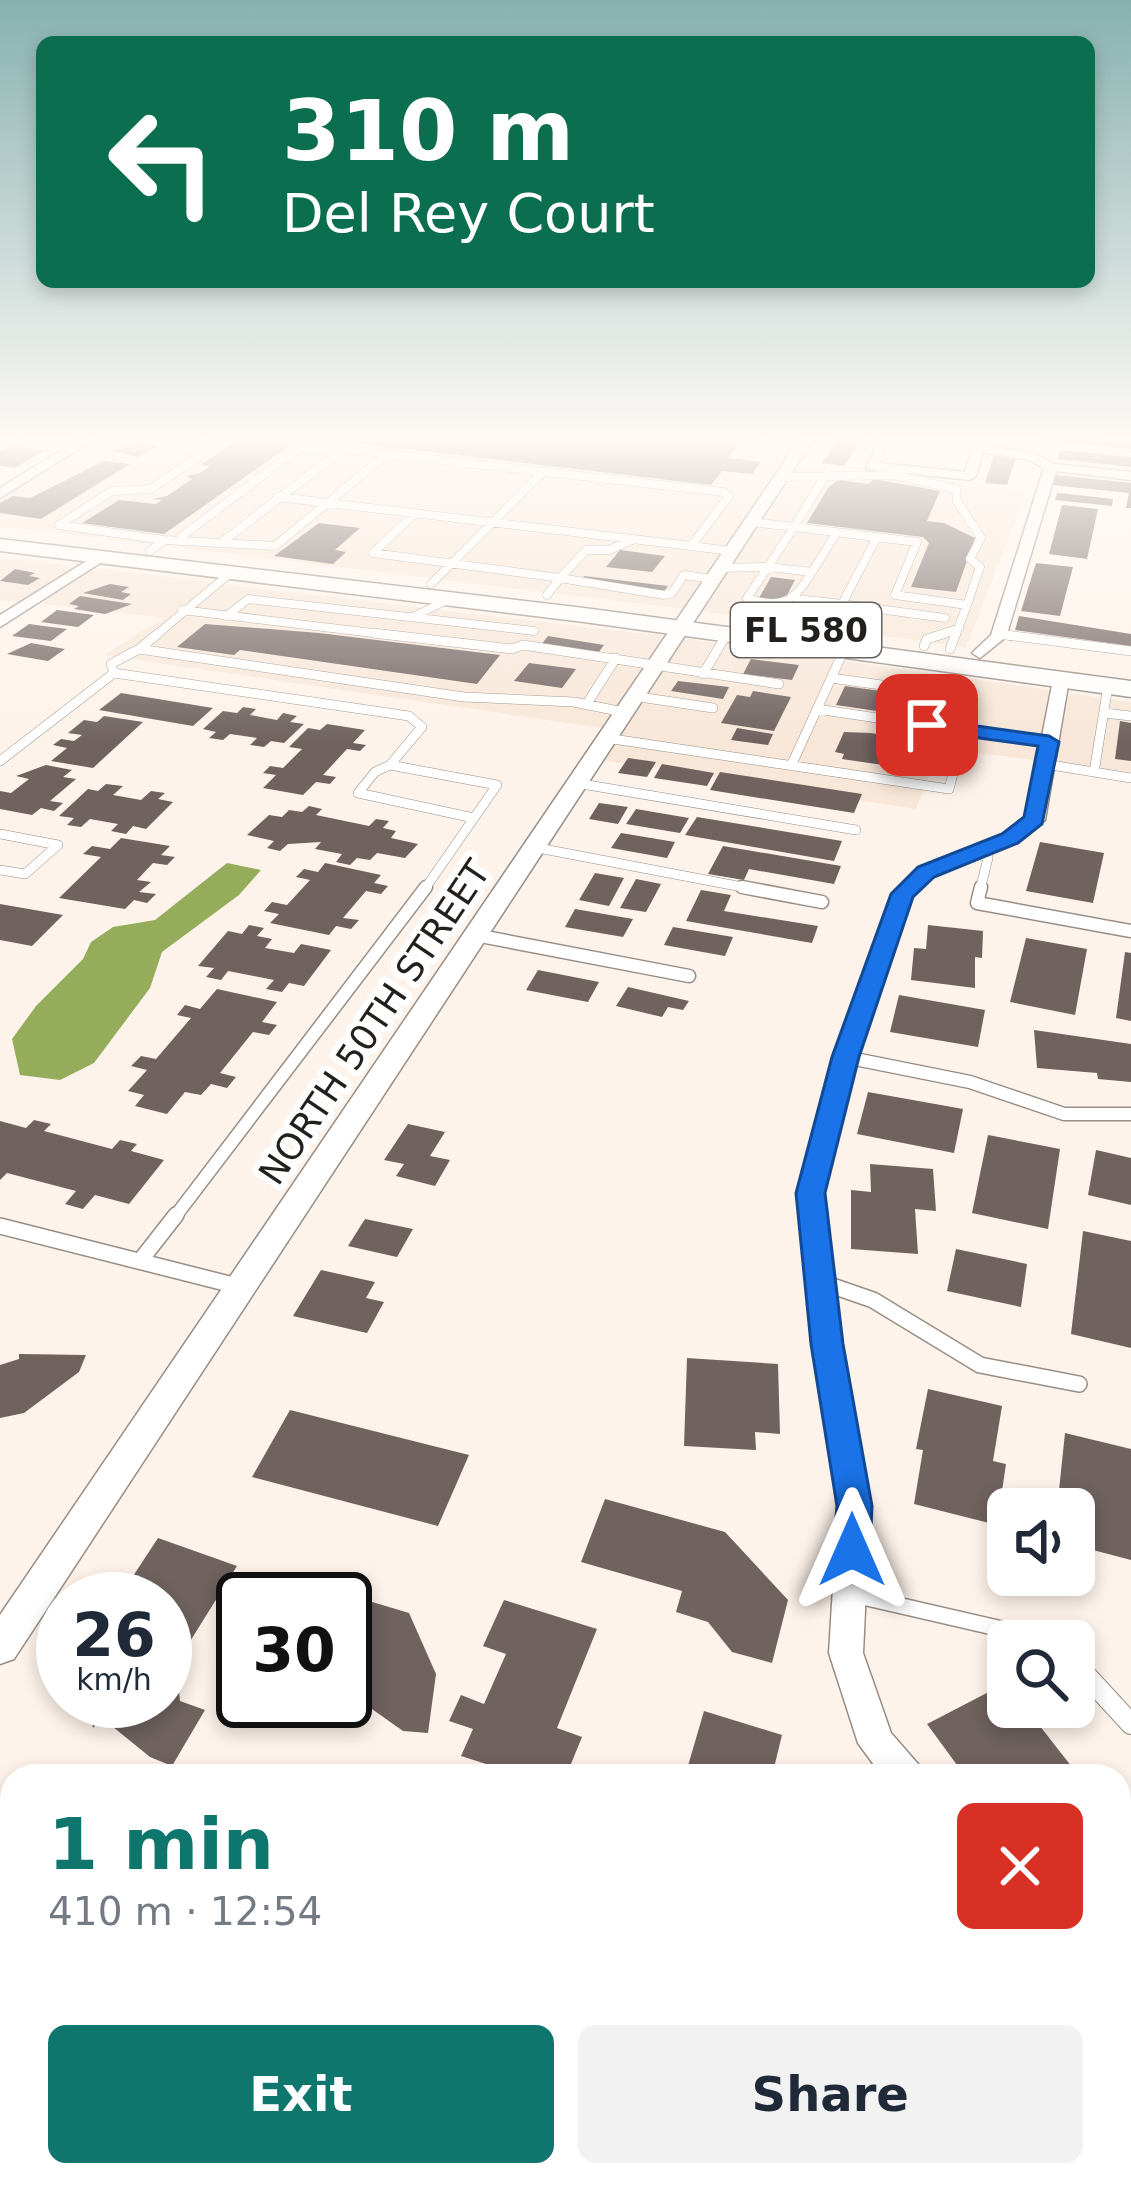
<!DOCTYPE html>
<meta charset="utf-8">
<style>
:root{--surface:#fff;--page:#f2f2f3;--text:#1f2937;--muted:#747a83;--accent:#0f766e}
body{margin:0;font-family:"DejaVu Sans",sans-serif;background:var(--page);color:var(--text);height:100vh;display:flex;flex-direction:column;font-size:45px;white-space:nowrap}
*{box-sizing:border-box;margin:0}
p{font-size:39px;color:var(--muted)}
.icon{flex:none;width:66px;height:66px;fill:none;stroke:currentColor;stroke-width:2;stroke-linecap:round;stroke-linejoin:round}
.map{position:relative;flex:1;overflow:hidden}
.details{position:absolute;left:0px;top:1764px;width:1131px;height:423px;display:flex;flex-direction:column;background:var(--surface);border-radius:36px 36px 0 0;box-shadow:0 6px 18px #0003}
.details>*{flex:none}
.guide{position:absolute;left:36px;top:36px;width:1059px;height:252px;border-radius:18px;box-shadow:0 6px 18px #0003;background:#0b6e4f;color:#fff;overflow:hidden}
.fabs{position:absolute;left:987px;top:1488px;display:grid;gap:24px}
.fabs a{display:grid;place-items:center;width:108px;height:108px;border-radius:18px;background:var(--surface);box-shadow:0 6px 18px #0003;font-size:60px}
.speed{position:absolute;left:36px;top:1572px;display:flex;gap:24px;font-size:60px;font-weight:700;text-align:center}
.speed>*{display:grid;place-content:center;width:156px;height:156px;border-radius:50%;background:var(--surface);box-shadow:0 6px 18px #0003;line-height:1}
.speed small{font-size:30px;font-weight:400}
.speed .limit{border:6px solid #111;border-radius:18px;background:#fff;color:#111}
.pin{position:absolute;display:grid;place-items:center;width:102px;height:102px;color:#fff;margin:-51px;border-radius:24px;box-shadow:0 6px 18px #0006}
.me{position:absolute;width:132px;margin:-66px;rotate:0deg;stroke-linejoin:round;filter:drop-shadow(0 0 9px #0008)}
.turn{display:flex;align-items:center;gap:42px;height:252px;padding:0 48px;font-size:54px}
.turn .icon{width:156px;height:156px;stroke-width:2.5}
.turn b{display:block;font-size:84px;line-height:102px}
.round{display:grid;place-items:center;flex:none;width:126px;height:126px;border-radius:18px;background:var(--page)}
.summary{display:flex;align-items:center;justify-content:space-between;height:204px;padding:0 48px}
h1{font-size:72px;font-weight:700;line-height:90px;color:var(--accent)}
.cta{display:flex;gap:24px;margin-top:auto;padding:24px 48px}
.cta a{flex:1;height:138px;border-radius:18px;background:var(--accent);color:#fff;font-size:48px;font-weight:700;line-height:138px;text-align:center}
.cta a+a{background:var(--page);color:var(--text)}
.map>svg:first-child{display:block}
</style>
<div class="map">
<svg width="1131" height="2185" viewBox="0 0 1131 2185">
<rect width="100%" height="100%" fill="#fef3ea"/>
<path fill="#f8e7d8" d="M99,437H801L683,609L0,526V499Z
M797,465L1027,491L966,647L699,611Z
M0,557L80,567L25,603L0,600Z
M94,568L254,588L665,636L602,728L104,655L164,618L41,604Z
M682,638L1050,690L1035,760L939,748L916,809L601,760Z
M1069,693L1131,702V772L1056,763Z"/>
<path fill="#95ac5a" d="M227,863L261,870L239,895L162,952L150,988L94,1063L60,1080L20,1075L12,1039L36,1006L83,959L91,942L113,927L155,920Z"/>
<path fill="#6f625f" d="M243,437H302L164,534L82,523L119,500L156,504L162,500L152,499L167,496L192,479L185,476L200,473L210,466L200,465Z
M305,437H700L741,442L728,458L761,462L752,474L722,471L711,485Z
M839,437L860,439L844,466L822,463Z
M1042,437L1131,441V449L1041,440Z
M137,444L158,446L139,457L112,451Z
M14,446L45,450L15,468L0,466V451Z
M1061,450L1131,457V467L1057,459Z
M994,455L1016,457L1007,485L985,483Z
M104,461L130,464L41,519L0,513V503L13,496L30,498Z
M1056,475L1131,483V508H1126L1129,493L1052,485Z
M874,479L940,491L927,521L944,523L975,538L956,592L911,587L929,543L923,537L807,523L828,488L838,480L868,484Z
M1057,493L1069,494L1113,499L1112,506L1055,500Z
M1062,505L1098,509L1087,559L1049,554Z
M319,523L360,528L335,550L346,552L333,564L274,556Z
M620,550L665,556L652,572L606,567Z
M1036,563L1073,567L1060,616L1021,611Z
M15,569L35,573L29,576L40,578L28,585L0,581Z
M584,576L668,586L663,593L578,583Z
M771,577L795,580L784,601L759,598Z
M110,584L129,587L121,592L131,594L123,600L83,593Z
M80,596L132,604L105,614L74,609L79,606L69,604Z
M57,610L94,615L78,627L41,622Z
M1019,616L1131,634V646L1015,630Z
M29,624L67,629L51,641L12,636Z
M205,624L319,633L500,655L477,684L240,650L234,655L177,647Z
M548,636L604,645L598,653L541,645Z
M31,643L65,649L48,661L7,654Z
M751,659L799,665L792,680L743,674Z
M529,663L576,669L562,688L514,681Z
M678,681L729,687L723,699L671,691Z
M845,686L952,701L945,721L836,705Z
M753,691L791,697L774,731L721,723L737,695L750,697Z
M121,693L213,708L193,726L99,710Z
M243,707L256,709L250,715L277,720L283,713L297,716L290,722L304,724L284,743L271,741L264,747L250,745L257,738L230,734L223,740L209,738L216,732L203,729L223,711L237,713Z
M104,716L143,722L93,768L51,761L67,748L53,745L61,739L74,741L82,735L68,733L84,720L97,722Z
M1120,721L1131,723V761L1115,759Z
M327,724L365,730L353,743L366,745L360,751L347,749L323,775L336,777L330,784L316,782L303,795L263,788L276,775L263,773L270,766L283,768L302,749L289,747L308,728L320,730Z
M737,728L773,734L768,745L731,740Z
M844,732L871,733L927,743L917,770L842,759L844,754L835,752Z
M628,758L656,762L647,777L618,773Z
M662,764L714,773L707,786L654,778Z
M46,765L72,770L63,777L76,779L50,801L63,803L54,811L41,808L32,815L0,809V791L11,793L29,779L16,776Z
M720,772L862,794L854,813L710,790Z
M106,784L123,786L113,795L141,800L151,791L165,793L158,799L173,802L146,829L133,826L126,834L111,831L118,824L90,819L81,827L67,825L74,818L59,816L88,789L98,791Z
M599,803L628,807L618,824L589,819Z
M309,806L322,809L316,815L369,826L376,819L389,821L383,828L396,831L391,838L418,844L405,858L377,853L370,860L357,858L350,865L336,862L342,854L315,849L321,842L288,844L280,851L267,848L274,841L247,835L269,815L282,817L289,810L302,812Z
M636,809L689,818L680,833L626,824Z
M697,817L842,841L834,861L685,835Z
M621,833L675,842L667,858L611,848Z
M121,838L170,846L161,855L175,857L167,865L153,863L137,880L151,882L139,892L156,894L147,903L134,900L125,909L59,898L101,857L83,854L92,846L110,849Z
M1040,842L1104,853L1093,903L1026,891Z
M723,846L841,866L834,884L749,869L744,880L708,874Z
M325,863L381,875L374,883L388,886L381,894L366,891L343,918L359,920L351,929L336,926L329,935L270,923L279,914L264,911L272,902L287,905L310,880L296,877L304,869L318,872Z
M595,873L624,878L609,906L579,900Z
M636,879L661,884L646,912L620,908Z
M701,890L731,895L724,911L818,926L812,943L686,921Z
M0,904L63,915L32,946L0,940Z
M575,909L633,919L623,937L565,927Z
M249,925L264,928L257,936L272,939L265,948L294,953L301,944L331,950L304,986L289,983L282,992L266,989L274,980L228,971L221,980L206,977L214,968L198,966L228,931L242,934Z
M928,925L983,931L982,958L975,957V988L911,980L914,948L926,949Z
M673,927L733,937L725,956L664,945Z
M1026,938L1087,949L1075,1015L1010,1002Z
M1125,952L1131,953V1021L1116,1018Z
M538,970L599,982L588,1002L526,990Z
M628,987L689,1001L683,1010L668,1007L662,1017L616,1006Z
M217,989L277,1002L262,1022L277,1025L269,1035L253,1032L220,1073L236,1077L227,1088L211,1084L201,1095L185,1092L167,1114L135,1106L144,1095L128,1091L147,1070L131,1066L141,1056L156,1059L191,1018L177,1015L185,1005L200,1009Z
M899,995L985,1010L978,1047L890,1032Z
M1034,1030L1131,1044V1082L1098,1079L1097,1073L1037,1068Z
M868,1092L963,1109L954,1153L857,1134Z
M34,1120L51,1124L44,1131L112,1149L120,1140L137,1144L131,1151L164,1160L129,1204L95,1195L83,1209L65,1204L76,1191L7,1173L0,1180V1121L26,1128Z
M408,1124L445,1132L430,1156L450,1160L435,1186L396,1176L404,1164L384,1160Z
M988,1135L1060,1149L1048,1229L972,1213Z
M1096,1150L1131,1158V1205L1088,1195Z
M870,1164L933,1169L936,1211L915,1209L918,1254L851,1249V1190L871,1192Z
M365,1219L413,1229L397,1257L348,1246Z
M1083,1231L1131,1241V1348L1071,1334Z
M956,1249L1027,1264L1021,1307L947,1291Z
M321,1270L375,1282L366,1298L384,1302L367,1333L293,1316Z
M19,1354L86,1355L79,1372L24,1413L0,1418V1365L19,1359Z
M687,1358L778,1364L780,1434L755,1432L756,1450L684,1446Z
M928,1389L1002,1406L993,1461L1006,1464L997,1525L914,1504L923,1450L916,1449Z
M290,1410L469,1455L438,1526L252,1477Z
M1065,1433L1131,1449V1560L1074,1545V1509H1057Z
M605,1499L725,1532L788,1600L772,1663L732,1652L708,1622L676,1612L682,1591L581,1562Z
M158,1538L237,1566L189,1643L175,1648L180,1701L205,1710L172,1766L150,1757L102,1718L93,1728L89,1705L165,1701V1599H118Z
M339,1592L409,1613L436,1674L428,1733L403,1731L345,1690V1599H336Z
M504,1600L597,1629L557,1728L582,1737L566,1776H481L486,1764L461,1756L473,1729L449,1721L461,1695L484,1704L506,1654L483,1646Z
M1008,1682V1707H1025L1079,1776H965L927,1724Z
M704,1711L782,1735L772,1776H685Z
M0,1866L12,1870V2001L0,1996Z
M1131,1946V2027L1119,2017V1964Z
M593,2175L613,2176L741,2175L739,2185H591Z"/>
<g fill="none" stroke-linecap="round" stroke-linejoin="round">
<defs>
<path id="service-far4" d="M0,441L73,449
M781,477L894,475L956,489L957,501L981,538L970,559L980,567L967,605
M278,497L691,546
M415,513L373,553L560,578L547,595
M751,522L794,527L827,473
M181,537L300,447L343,449
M164,540L275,546L387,454L723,492L729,496L691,546L731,551
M632,540L609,550H586L560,578L664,595L672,593L684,575L712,579
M222,542L343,449L387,454
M150,551L164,540L59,525L112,491L151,489L197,458L186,447L204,437
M768,567L812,572C794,602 781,610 747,598Z
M768,567L794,527L917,542L895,595L967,605L955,636
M719,568L768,567
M812,572L837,532
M431,584L543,472
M797,599L842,604L877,537
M842,604L945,618
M182,610L398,636
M227,616L248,599L534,631
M413,617L447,600
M999,634L1011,636
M155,636L228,575
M937,636L959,628"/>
<path id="service-far3" d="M159,633L139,649L464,697L574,702L623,712
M373,633L512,649L523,645L779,684
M999,634L1131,651
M924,646L927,639L946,633
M950,649L956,633
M114,673L111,664L139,649
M703,674L727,634
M633,696L713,708
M586,705L616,658
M817,709L964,731L968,697L831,678
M1104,713L1131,716
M606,738L949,789L964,731L1049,742
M0,761L114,673L409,716L422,727L390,765L497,785L424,890
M1045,764L1131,778
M390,765L375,772L358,793L474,818
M791,766L844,650
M1094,772L1108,686
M576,783L856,830
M0,834L58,845
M533,847L758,890
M973,850L988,858L980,890
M0,870L25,874L58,845"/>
<path id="service-far2" d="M742,887L822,902
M981,887L977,903L1131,931
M475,935L689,976
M845,1057L970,1082L1064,1114H1131
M174,1218L426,887"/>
<path id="service-far1" d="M0,1226L237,1286
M140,1261L176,1215
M821,1282L873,1300L980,1365L1079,1384
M850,1594L1054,1641"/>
<path id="service" d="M1041,1638L1055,1641
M1074,1662L1131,1724"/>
<path id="minor" d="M83,437H98L0,498V488Z
M881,437H893L879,463L965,472L976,437H988L986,445L1036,454L1054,464L1131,472V480L1056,471L1006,637L980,658L972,653L991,635L1044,468L1029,460L983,452L976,476L970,480L866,469Z
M96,555L108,558L0,627V615Z
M1061,675L1069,680L1045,820L1017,842L933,876L912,896L857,1057L823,1193L841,1344L870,1506L863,1653L891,1733L918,1764L923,1776H882L858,1743L829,1653L838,1506L813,1344L797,1193L833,1057L893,894L919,868L1003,834L1026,818L1053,680Z
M1119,2121L1131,2125V2167L1119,2163Z
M894,2175H938L937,2185H893Z"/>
<path id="tertiary" d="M801,437H815L14,1659L0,1664V1615Z"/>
<path id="primary" d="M0,539L584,608L1131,681V697L584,622L0,551Z"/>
</defs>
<use href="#service-far4" stroke="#978d85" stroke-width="9"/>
<use href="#service-far3" stroke="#978d85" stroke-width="10"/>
<use href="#service-far2" stroke="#978d85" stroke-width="15"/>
<use href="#service-far1" stroke="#978d85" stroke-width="18"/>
<use href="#service" stroke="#978d85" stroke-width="22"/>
<use href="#minor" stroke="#978d85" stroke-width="3"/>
<use href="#tertiary" stroke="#978d85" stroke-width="3"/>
<use href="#primary" stroke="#978d85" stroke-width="3"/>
<use href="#service-far4" stroke="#fff" stroke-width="8"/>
<use href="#service-far3" stroke="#fff" stroke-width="9"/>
<use href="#service-far2" stroke="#fff" stroke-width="12"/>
<use href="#service-far1" stroke="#fff" stroke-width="15"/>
<use href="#service" stroke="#fff" stroke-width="20"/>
<use href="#minor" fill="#fff" fill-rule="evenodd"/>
<use href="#tertiary" fill="#fff" fill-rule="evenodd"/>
<use href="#primary" fill="#fff" fill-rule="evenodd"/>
</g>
<linearGradient id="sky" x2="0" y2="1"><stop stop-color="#87b1af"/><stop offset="0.59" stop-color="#fffaf6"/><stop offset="1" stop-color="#fffaf6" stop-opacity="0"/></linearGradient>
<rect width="1131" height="743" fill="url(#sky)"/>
<path fill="#1a73e8" stroke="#114b97" stroke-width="3" d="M927,719L1049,736L1059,742L1042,824L1018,843L934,877L913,897L859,1057L825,1193L843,1344L872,1506L870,1550L865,1561L852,1566L839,1561L833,1550L837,1506L811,1344L796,1193L832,1057L891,894L918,867L1002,834L1024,817L1038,746L920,730V721Z"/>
<g text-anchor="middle" stroke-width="12" stroke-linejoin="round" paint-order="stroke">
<rect fill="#fff" stroke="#656260" stroke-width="3" x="731" y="603" width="150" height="54" rx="9"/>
<g font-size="33" font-weight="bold" fill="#231f1c">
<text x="806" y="642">FL 580</text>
</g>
<g font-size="36" fill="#231f1c" stroke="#fff">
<text transform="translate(374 1022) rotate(-56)" y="13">NORTH 50TH STREET</text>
</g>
</g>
</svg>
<div class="fabs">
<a><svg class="icon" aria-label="sound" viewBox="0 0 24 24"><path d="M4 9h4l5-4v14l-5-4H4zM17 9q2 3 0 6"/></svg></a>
<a><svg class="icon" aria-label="search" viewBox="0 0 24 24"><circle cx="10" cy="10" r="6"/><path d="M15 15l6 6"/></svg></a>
</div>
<div class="speed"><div>26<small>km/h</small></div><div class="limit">30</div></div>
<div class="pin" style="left:927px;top:725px;background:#d93025"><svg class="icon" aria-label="arrive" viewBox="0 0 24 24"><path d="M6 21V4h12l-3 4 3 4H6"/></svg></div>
<svg class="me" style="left:852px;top:1550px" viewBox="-20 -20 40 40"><path d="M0-17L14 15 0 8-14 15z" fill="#1a73e8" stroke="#fff" stroke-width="4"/></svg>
<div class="guide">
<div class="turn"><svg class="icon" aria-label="left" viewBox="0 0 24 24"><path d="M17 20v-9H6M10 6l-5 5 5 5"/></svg><div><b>310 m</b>Del Rey Court</div></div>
</div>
<section class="details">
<div class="summary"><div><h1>1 min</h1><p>410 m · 12:54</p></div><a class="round" style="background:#d93025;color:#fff"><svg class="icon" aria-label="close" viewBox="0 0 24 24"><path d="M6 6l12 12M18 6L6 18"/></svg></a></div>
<div class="cta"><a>Exit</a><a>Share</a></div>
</section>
</div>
